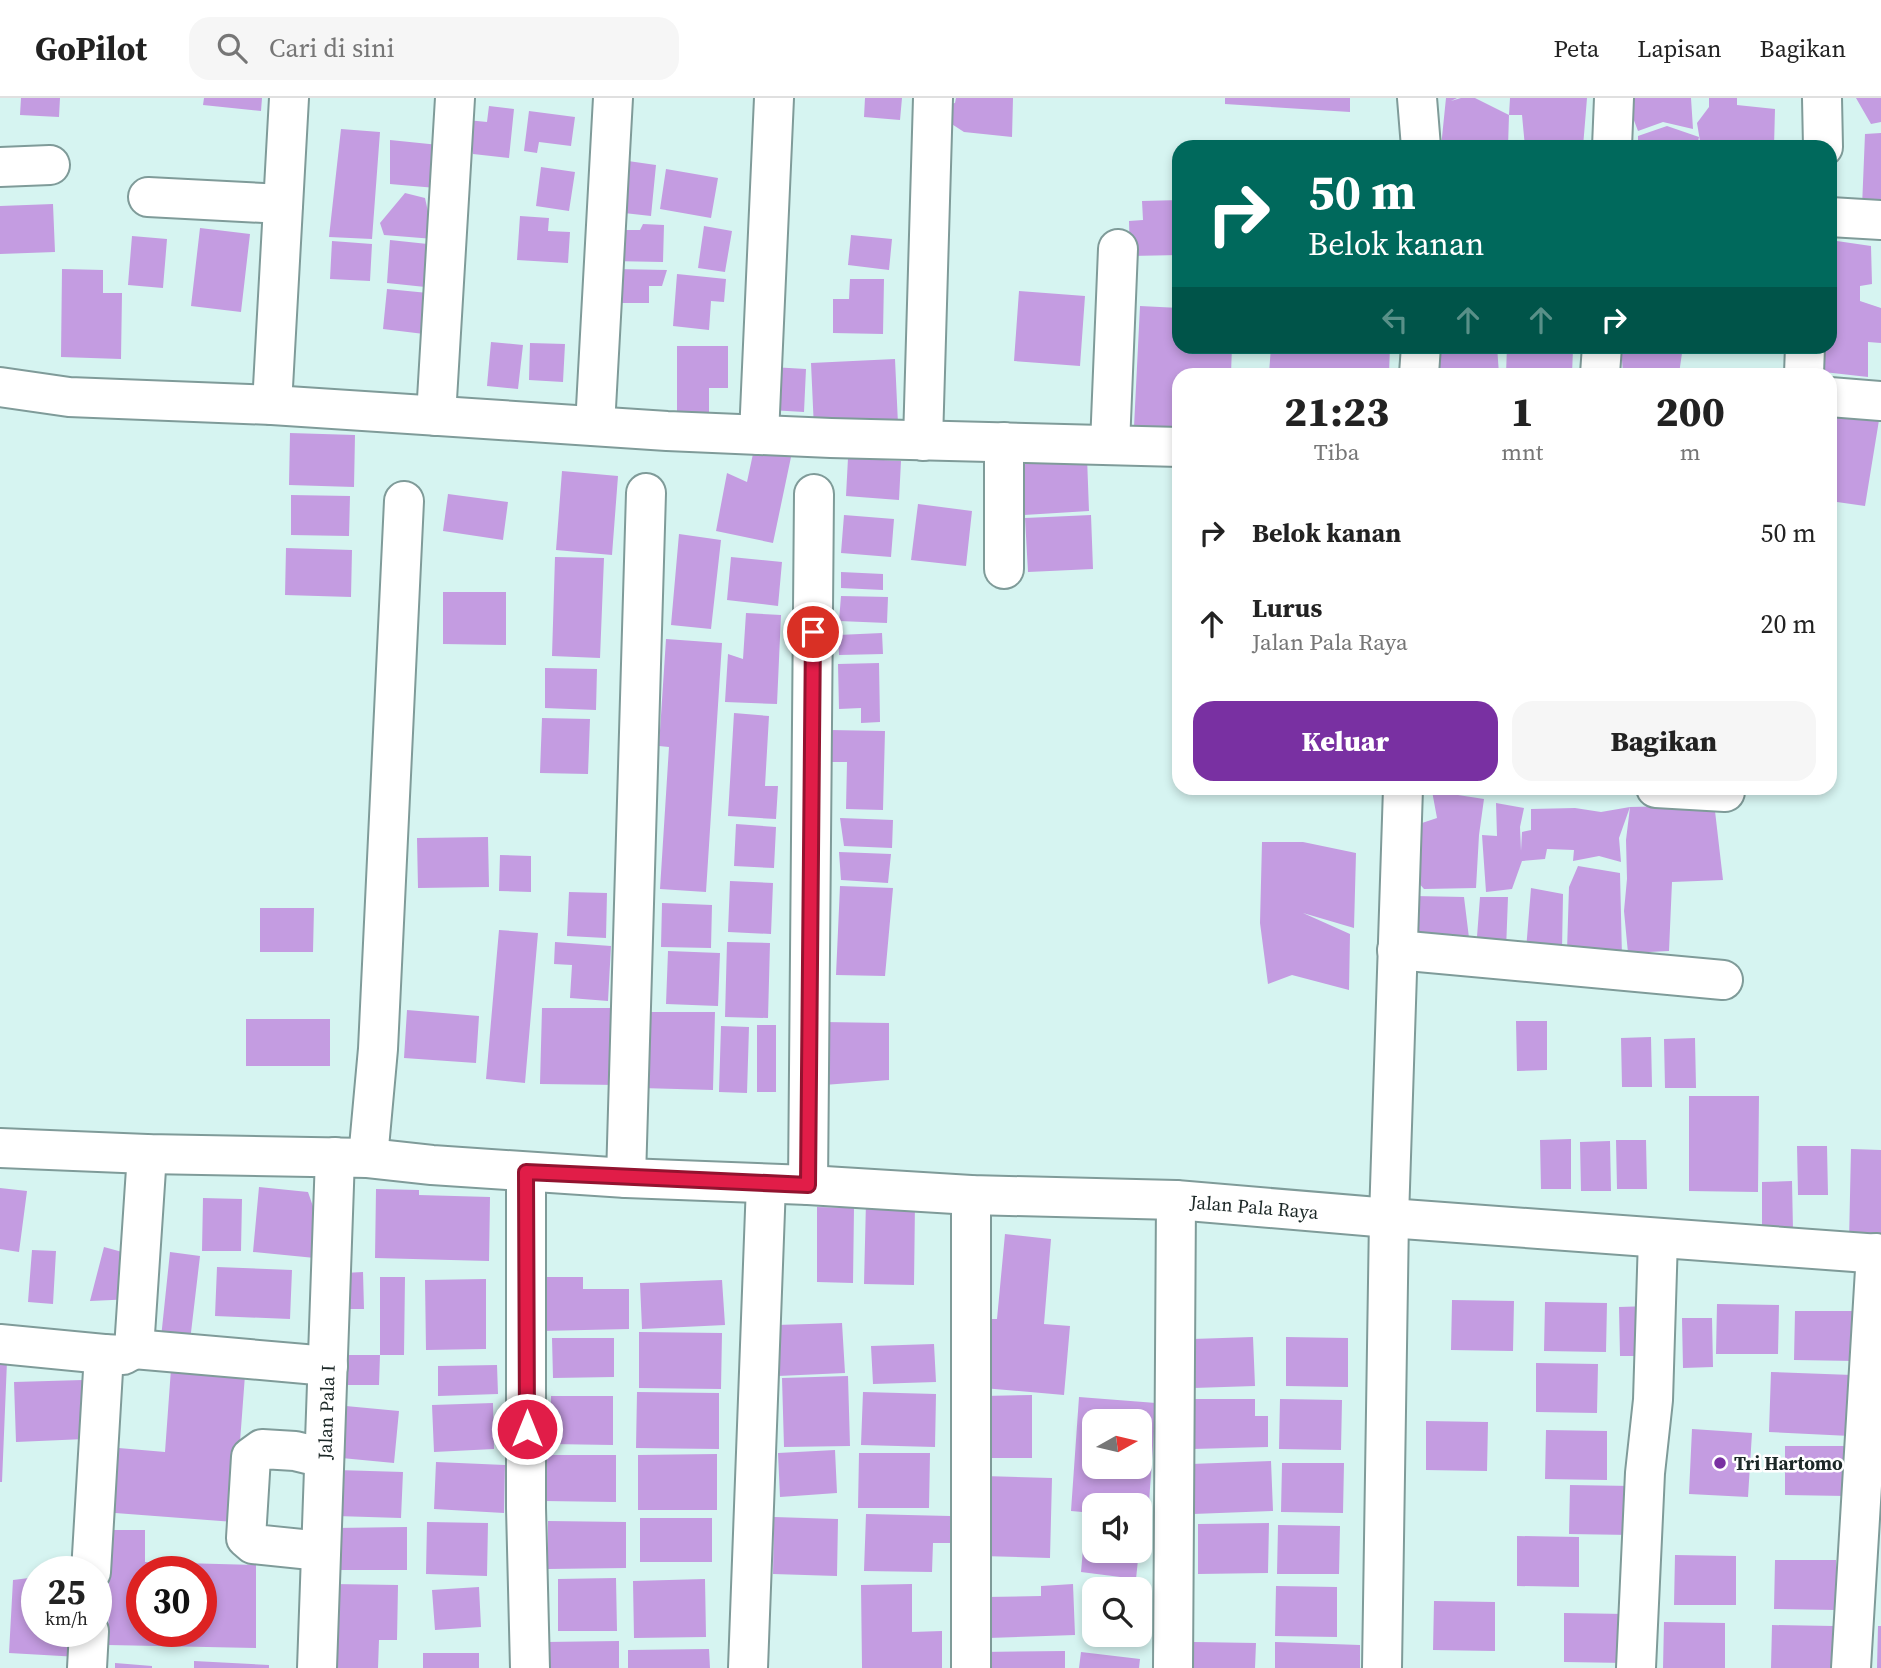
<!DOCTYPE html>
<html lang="id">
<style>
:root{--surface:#fff;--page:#f6f6f6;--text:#222;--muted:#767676;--line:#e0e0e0;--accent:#7930a2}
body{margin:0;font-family:"Source Serif 4",serif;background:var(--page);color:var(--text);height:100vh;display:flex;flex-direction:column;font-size:26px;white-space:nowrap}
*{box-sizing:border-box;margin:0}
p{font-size:23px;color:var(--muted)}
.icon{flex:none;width:38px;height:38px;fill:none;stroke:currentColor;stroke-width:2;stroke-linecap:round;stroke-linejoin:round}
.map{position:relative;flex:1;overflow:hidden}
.drawer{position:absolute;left:1172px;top:270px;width:665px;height:427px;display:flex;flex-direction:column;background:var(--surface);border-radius:21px;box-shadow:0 4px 10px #0003}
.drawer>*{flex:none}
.hud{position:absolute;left:1172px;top:42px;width:665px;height:214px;border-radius:21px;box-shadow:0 4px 10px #0003;background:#00695c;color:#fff;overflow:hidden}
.needle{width:46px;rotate:82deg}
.buttons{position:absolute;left:1082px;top:1311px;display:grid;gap:14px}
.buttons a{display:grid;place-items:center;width:70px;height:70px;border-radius:14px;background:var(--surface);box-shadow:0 4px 10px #0003;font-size:35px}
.speed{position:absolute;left:21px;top:1458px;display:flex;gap:14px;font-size:35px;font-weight:700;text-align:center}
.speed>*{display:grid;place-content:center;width:91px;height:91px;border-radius:50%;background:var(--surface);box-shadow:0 4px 10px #0003;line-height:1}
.speed small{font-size:18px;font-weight:400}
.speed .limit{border:10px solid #d22;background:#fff;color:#111}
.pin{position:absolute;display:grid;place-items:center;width:60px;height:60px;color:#fff;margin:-30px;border:4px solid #fff;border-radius:50%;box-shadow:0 2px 7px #0007}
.me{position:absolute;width:77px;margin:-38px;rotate:0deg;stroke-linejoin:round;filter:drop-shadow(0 0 5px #0008)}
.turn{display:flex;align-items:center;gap:24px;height:147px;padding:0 21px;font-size:32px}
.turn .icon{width:91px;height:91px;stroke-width:2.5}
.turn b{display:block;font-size:49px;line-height:60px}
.lanes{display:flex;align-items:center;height:66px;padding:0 21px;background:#0003;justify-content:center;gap:35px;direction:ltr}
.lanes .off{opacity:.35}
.eta{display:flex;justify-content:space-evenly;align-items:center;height:119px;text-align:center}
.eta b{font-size:42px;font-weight:800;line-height:49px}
.action{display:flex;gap:14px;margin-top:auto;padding:14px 21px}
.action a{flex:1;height:80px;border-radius:21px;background:var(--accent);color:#fff;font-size:28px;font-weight:800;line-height:80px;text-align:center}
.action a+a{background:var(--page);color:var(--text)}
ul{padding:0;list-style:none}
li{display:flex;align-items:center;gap:21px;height:91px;padding:0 21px}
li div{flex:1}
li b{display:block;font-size:26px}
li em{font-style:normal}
header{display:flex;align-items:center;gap:42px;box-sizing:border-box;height:98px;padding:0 35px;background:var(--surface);border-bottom:2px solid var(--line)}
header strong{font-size:33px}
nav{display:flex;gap:38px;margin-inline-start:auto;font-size:24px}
.search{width:490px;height:63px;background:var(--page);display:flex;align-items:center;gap:18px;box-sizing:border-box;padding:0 24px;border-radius:21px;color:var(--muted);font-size:26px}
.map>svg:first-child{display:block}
</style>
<header>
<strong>GoPilot</strong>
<div class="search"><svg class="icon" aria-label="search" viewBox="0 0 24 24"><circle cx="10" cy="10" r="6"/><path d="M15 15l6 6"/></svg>Cari di sini</div>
<nav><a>Peta</a><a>Lapisan</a><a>Bagikan</a></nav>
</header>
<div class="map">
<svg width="1881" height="1570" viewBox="0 0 1881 1570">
<rect width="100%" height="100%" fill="#d6f4f1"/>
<path fill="#c49ce1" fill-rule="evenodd" d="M21,0H60L59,19L20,17Z
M204,0H262L261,13L203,7Z
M865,0H902L900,22L864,19Z
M956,0H1013L1012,39L964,34L944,21V7L955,5Z
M1225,0H1350V14L1225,6Z
M1446,0H1457L1451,3L1461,0H1475L1509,17L1508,49H1441Z
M1510,0H1587L1583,49H1525L1522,17H1509Z
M1633,0H1691L1693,31L1663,24L1638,33L1627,4Z
M1709,0H1737V7L1775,11L1774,49H1701L1697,25L1709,9Z
M1856,0H1881V24L1871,26Z
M489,8L514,11L509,60L473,56L467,22L487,24Z
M529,13L575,19L571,48L539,44L537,55L524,53Z
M1667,28L1699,39L1697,49H1638V38Z
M341,31L380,34L372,141L329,139Z
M1881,35V110L1862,109L1865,36Z
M390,42L439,47L436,90L390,86Z
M621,62L656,67L651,118L615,114Z
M541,69L575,74L569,113L536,108Z
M666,71L718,80L711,120L660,111Z
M405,95L425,100L434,141L384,137L380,125Z
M1180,102V157L1130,158L1129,123L1143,122L1142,103Z
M53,106L55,154L0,156V108Z
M520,118L549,120L548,133L570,134L568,165L517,162Z
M643,126L664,127L663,164L611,163L612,132H640Z
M704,128L732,133L725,174L698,170Z
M200,130L250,136L241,214L191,208Z
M851,137L892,141L889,172L848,167Z
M132,138L167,141L163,190L128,187Z
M390,142L437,147L435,190L387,185Z
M1830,142L1871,148L1872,186L1860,188V203L1881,210V245L1868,244V279L1815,273L1816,248H1830Z
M332,143L372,146L370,183L330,181Z
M62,171L103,172V195H122L121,261L61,259Z
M614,171L667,172L662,188H649V205H614Z
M677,176L726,181L724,204L711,203L709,232L673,228Z
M850,181H884L883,236L833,235V201H849Z
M387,191L428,195L424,236L383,231Z
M1019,193L1085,198L1080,268L1014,263Z
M1140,208L1180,210V248H1232L1231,276H1180V332L1134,329Z
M491,244L523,247L518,291L487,288Z
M530,245L565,246L563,284L529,282Z
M677,248H728V290H709V318H677Z
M1271,248H1390L1389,276H1269Z
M1438,248H1497L1499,276H1439Z
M1507,248L1573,251L1572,276H1506Z
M1621,248H1683L1679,276H1623Z
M1705,248H1765V254L1705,255Z
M895,261L898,326L814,331L811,265Z
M772,269L806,271L804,314L770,312Z
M1830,311L1880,316L1865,408L1830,403Z
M290,335L355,337L354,389L289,387Z
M754,351L791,359L773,445L716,433L727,375L747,384Z
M1087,359L1089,413L1024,417L1021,363Z
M848,360L901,363L899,402L846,398Z
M562,373L618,378L612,457L556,452Z
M448,396L508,404L503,442L443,433Z
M291,397L350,398L349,438L291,437Z
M918,406L972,413L966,468L911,462Z
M844,417L894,421L891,459L841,455Z
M1091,417L1093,471L1028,474L1025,420Z
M679,436L721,442L711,531L671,527Z
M286,450L352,452L351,499L285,497Z
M555,459L604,460L600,560L552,558Z
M731,459L782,464L778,508L727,502Z
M841,474L883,476V492L841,490Z
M443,494H506V547L443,546Z
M841,498L888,499L887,525L839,523Z
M746,515L781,517L777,606L725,604L728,556L743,561Z
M882,535L883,556L839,557L838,537Z
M666,541L722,545L706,794L660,791L669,649L659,648Z
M879,565L880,624L861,625V610L839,611L838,566Z
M545,570L597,571L596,612L545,610Z
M734,615L769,618L765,688H778L776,721L728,718Z
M542,620L590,621L588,676L540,675Z
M830,632L885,633L883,712L846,711L847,664H829Z
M1432,693L1484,701L1479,737L1476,790L1424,791L1416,782L1421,770L1412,768L1416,727L1437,720Z
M1496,705L1524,710L1520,729L1521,753L1522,734L1531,732V711L1575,710L1601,714L1630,709L1619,740L1621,764L1599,758L1573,763L1574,752L1547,751L1545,761L1522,763L1512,791L1486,794L1482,737L1497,738Z
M1674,708L1715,713L1723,782L1672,784L1669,853L1628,855L1624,813L1627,781L1626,742L1630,709Z
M840,720L893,722L892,750L844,748Z
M736,726L776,729L774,770L734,768Z
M488,739L489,789L418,790L417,740Z
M1262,744H1303L1356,755L1354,830L1303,815L1350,836L1349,892L1292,877L1268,886L1260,825Z
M839,754L891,756L888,785L841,782Z
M500,757L531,758V794L499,793Z
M1578,768L1620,775L1622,859L1567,853L1569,789Z
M730,783L773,785L771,836L728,834Z
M840,788L893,790L885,878L836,877Z
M1531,790L1563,796L1562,852H1526Z
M569,794L607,795L606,840L567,838Z
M1414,798L1464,799L1470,848L1413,834Z
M1480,799H1508L1506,852H1476Z
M662,805L712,807L711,850L661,849Z
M260,810H314L313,854H260Z
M499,832L538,835L525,985L486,981Z
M555,844L611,848L608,903L570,900L572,867L554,866Z
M727,844L770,845L768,920L725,919Z
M668,853L720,855L718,908L666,906Z
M542,910H619L618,987L540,986Z
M407,912L479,918L476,965L404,960Z
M644,914H715L713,992L641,990Z
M246,921H330V968H246Z
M1516,923H1547V972L1517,973Z
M824,924L889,925V982L824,987Z
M757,927H776V994H757Z
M721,928L749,929L747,995L719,994Z
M1651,939L1652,989H1622L1621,940Z
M1695,940L1696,990H1665L1664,941Z
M1689,998H1759L1758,1094L1689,1093Z
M1571,1041V1091H1541L1540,1042Z
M1616,1042H1646L1647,1091H1617Z
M1610,1043L1611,1093H1581L1580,1044Z
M1797,1048H1827L1828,1097H1798Z
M1851,1051L1881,1052V1145L1849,1144Z
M1792,1083L1793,1133H1762V1084Z
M259,1089L308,1094L318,1123L315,1160L253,1154Z
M0,1090L27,1093L19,1154L0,1151Z
M376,1091L419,1092V1097L490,1099L489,1163L375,1160Z
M203,1100L242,1101L241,1153H202Z
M866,1103L915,1104L914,1187L864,1186Z
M817,1109L854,1110L853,1185L817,1184Z
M1005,1136L1051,1141L1044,1226L1070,1228L1064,1297L983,1290L989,1221H997Z
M104,1149L133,1157L134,1201L90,1203Z
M32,1152L56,1153L53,1206L28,1204Z
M170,1154L200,1158L190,1243L161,1240Z
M217,1169L292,1172L290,1221L215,1218Z
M363,1174L364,1211H345L344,1175Z
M380,1179H405L404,1257H380Z
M540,1179H583V1191H629V1231L540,1233Z
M486,1181V1251L426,1252L425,1182Z
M722,1182L725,1227L642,1231L640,1185Z
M1452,1202L1514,1203L1513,1253L1451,1252Z
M1545,1204L1607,1205L1606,1254L1544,1253Z
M1717,1206L1779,1207L1778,1256H1716Z
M1650,1208V1258H1620L1619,1209Z
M1795,1213H1857L1856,1263L1794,1262Z
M1682,1220H1712L1713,1269L1683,1270Z
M842,1225L845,1275L778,1278L776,1227Z
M639,1234L722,1235L721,1291L639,1290Z
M1253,1239L1255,1288L1193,1290L1192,1241Z
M1286,1239L1348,1240V1289L1286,1288Z
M552,1240H614V1279L553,1280Z
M934,1246L936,1284L873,1286L871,1248Z
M343,1257H380L379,1287H343Z
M0,1263H7L2,1384H0Z
M1536,1265L1598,1266L1597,1315L1536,1314Z
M497,1267L498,1296L438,1298V1268Z
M171,1271L245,1277L234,1424L102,1414L107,1349L165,1354Z
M1771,1274L1852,1277L1850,1338L1769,1334Z
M848,1278L850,1348L784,1349L782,1280Z
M83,1282L85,1341L16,1344L14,1284Z
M637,1294L719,1295V1351L636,1350Z
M863,1294L936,1296L935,1349L861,1347Z
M1032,1297V1360H985L984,1298Z
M551,1298H613V1347L550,1346Z
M1079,1299L1156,1305L1148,1419L1139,1418V1407H1094V1415L1071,1413ZM1094,1323H1139V1368H1094Z
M1192,1301H1255V1318H1268V1349L1192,1351Z
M1280,1301L1342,1302L1341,1352L1279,1351Z
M493,1305L494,1351L434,1354L432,1307Z
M335,1307L399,1313L394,1365L331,1359Z
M1426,1323L1488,1324L1487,1373L1426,1372Z
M1692,1331L1752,1335L1748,1399L1689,1396Z
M1546,1332L1607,1333V1382L1545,1381Z
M1785,1348H1847L1846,1398L1785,1397Z
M835,1352L837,1395L780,1399L778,1355Z
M859,1355H930L929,1410H858Z
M717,1356V1412H638V1357Z
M544,1357H616V1404L544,1403Z
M1271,1363L1273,1413L1193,1416L1191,1366Z
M436,1364L505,1367L504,1415L434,1411Z
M1282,1365H1344L1343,1415L1281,1414Z
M337,1372L403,1374L401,1420L336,1418Z
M984,1378L1052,1380L1050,1460L982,1458Z
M1570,1387L1632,1388L1631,1437L1569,1436Z
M866,1416L950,1418V1445H933L932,1474L864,1473Z
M774,1419L838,1421L837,1478L773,1476Z
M640,1420H712V1464H640Z
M548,1423L626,1424V1470L548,1471Z
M427,1424L488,1425L487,1478L426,1476Z
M1269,1425L1268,1475L1198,1476V1426Z
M1278,1427L1340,1428L1339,1476H1277Z
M1085,1428L1094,1429V1452H1139L1136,1481L1081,1474Z
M407,1429V1472H334V1430Z
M110,1432H145V1464L256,1467V1550L108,1547ZM142,1474H201V1533H142Z
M1517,1438L1579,1439V1489L1517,1488Z
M1675,1457L1736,1458V1507H1674Z
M1775,1462H1836V1512L1774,1511Z
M37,1479V1533H80L79,1559L9,1555L13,1482Z
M616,1480L617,1533H558V1481Z
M705,1481L706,1539L634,1540L633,1483Z
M333,1486L398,1487L397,1542H379L378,1570H333Z
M912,1486V1534L942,1533V1570H862L861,1487Z
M1073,1486L1075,1537L988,1540L986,1499L1041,1498V1488Z
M1276,1488L1337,1489V1539L1275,1538Z
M479,1489L481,1529L435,1532L432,1492Z
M1139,1498H1143L1142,1543L1091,1542V1536H1139Z
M1434,1503L1495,1504V1553L1433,1552Z
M1564,1515L1626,1516V1565L1564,1564Z
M1664,1524L1725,1525V1570H1663Z
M1772,1527L1833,1528V1570H1771Z
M1878,1528H1881V1570H1877Z
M619,1543V1570H545V1544Z
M1194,1544L1256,1545L1255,1570H1194Z
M1275,1544L1360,1547V1570H1275Z
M709,1551L710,1570H628V1552Z
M1065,1553V1570H982L981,1554Z
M1081,1554L1140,1561L1139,1570H1079Z
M423,1555H479V1570H423Z
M194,1563L269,1567V1570H194Z
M115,1565L152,1568V1570H115Z"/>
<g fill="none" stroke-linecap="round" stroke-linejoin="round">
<defs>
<g id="minor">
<path d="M1417,0L1421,49"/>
<path d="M1822,0L1823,49"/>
<path d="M1612,49L1614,0"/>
<path d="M0,69L50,67"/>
<path d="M148,99L283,106"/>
<path d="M1830,119L1881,122"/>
<path d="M1419,276L1421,248"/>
<path d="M1600,276L1602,248"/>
<path d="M1804,276L1805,248"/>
<path d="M0,289L69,299L272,307L667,333L831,340L1180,349"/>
<path d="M1830,299L1881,303"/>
<path d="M272,307L289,0"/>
<path d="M436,318L455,0"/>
<path d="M595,328L613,0"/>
<path d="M759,337L774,0"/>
<path d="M923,343L933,0"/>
<path d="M1110,347L1118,151"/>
<path d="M1004,471V344"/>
<path d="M1656,690L1725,694"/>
<path d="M1397,852L1723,882"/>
<path d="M368,1060L378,951L404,403"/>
<path d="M526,1074V1410L530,1570"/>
<path d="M626,1080L646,395"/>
<path d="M808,1087L814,396"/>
<path d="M971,1097V1570"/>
<path d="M0,1246L104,1256"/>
<path d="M134,1251L328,1268"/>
<path d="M321,1453L253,1446L246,1440L251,1359L262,1351L295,1353L324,1360"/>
<path d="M91,1474L104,1256L123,1257L134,1251L147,1056"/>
<path d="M87,1570L89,1533"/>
<path id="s1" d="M317,1570L335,1059"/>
<path d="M748,1570L766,1086"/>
<path d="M1173,1570L1176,1102"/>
<path d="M1382,1570L1389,1120L1403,690"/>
<path d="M1636,1570L1645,1375L1653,1302L1658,1140"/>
<path d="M1851,1570L1876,1155"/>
</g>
<g id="major">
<path id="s2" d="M0,1050L147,1056L368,1060L432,1067L626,1080L808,1087L971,1097L1176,1102L1389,1120L1881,1156"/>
</g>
</defs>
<use href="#minor" stroke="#7f9b99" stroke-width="42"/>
<use href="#major" stroke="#7f9b99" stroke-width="42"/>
<use href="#minor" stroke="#fff" stroke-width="38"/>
<use href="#major" stroke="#fff" stroke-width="38"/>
</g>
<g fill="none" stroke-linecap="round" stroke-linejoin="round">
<defs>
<path id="route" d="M527,1331L526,1074L808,1087L813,534"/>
</defs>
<use href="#route" stroke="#92132f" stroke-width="18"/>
<use href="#route" stroke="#e11d48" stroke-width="12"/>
</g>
<circle fill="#7930a2" stroke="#fff" stroke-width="2.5" cx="1720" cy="1365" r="7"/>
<g text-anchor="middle" stroke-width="5" stroke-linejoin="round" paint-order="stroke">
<g font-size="19" fill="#1c2827" stroke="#fff">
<text dy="7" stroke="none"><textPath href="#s2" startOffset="1256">Jalan Pala Raya</textPath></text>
<text dy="7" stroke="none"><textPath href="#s1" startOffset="256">Jalan Pala I</textPath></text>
</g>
<g font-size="19" font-weight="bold" fill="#1c2827" stroke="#fff" text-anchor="start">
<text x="1734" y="1372">Tri Hartomo</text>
</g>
</g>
</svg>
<div class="buttons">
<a><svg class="needle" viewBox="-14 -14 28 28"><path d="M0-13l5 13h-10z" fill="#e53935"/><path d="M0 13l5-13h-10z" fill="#767676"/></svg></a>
<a><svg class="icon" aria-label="sound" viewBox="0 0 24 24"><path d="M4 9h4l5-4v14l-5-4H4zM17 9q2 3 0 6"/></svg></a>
<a><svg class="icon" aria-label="search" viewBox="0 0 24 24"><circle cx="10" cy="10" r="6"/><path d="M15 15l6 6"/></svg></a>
</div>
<div class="speed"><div>25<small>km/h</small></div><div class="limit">30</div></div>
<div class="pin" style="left:813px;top:534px;background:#d93025"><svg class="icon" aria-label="arrive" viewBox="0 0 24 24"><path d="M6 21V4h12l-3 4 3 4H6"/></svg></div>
<svg class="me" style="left:527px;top:1331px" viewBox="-20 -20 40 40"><circle r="17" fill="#e11d48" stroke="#fff" stroke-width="3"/><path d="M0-11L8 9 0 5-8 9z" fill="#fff"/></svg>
<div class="hud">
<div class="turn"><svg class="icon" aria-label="right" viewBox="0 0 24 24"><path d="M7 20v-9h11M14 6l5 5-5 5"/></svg><div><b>50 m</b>Belok kanan</div></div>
<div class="lanes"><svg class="icon off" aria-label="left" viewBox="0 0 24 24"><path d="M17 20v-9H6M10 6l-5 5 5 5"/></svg><svg class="icon off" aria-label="ahead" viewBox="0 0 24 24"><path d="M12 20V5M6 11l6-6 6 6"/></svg><svg class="icon off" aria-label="ahead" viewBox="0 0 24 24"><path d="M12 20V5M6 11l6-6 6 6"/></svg><svg class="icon" aria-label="right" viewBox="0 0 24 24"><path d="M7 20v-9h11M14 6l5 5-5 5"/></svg></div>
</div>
<section class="drawer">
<div class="eta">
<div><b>21:23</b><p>Tiba</p></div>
<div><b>1</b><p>mnt</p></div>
<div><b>200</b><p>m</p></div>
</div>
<ul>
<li><svg class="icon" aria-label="right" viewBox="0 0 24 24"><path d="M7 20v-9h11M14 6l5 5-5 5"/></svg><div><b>Belok kanan</b></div><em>50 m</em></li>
<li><svg class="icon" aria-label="ahead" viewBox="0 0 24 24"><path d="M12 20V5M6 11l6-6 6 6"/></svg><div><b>Lurus</b><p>Jalan Pala Raya</p></div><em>20 m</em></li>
</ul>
<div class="action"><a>Keluar</a><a>Bagikan</a></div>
</section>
</div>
